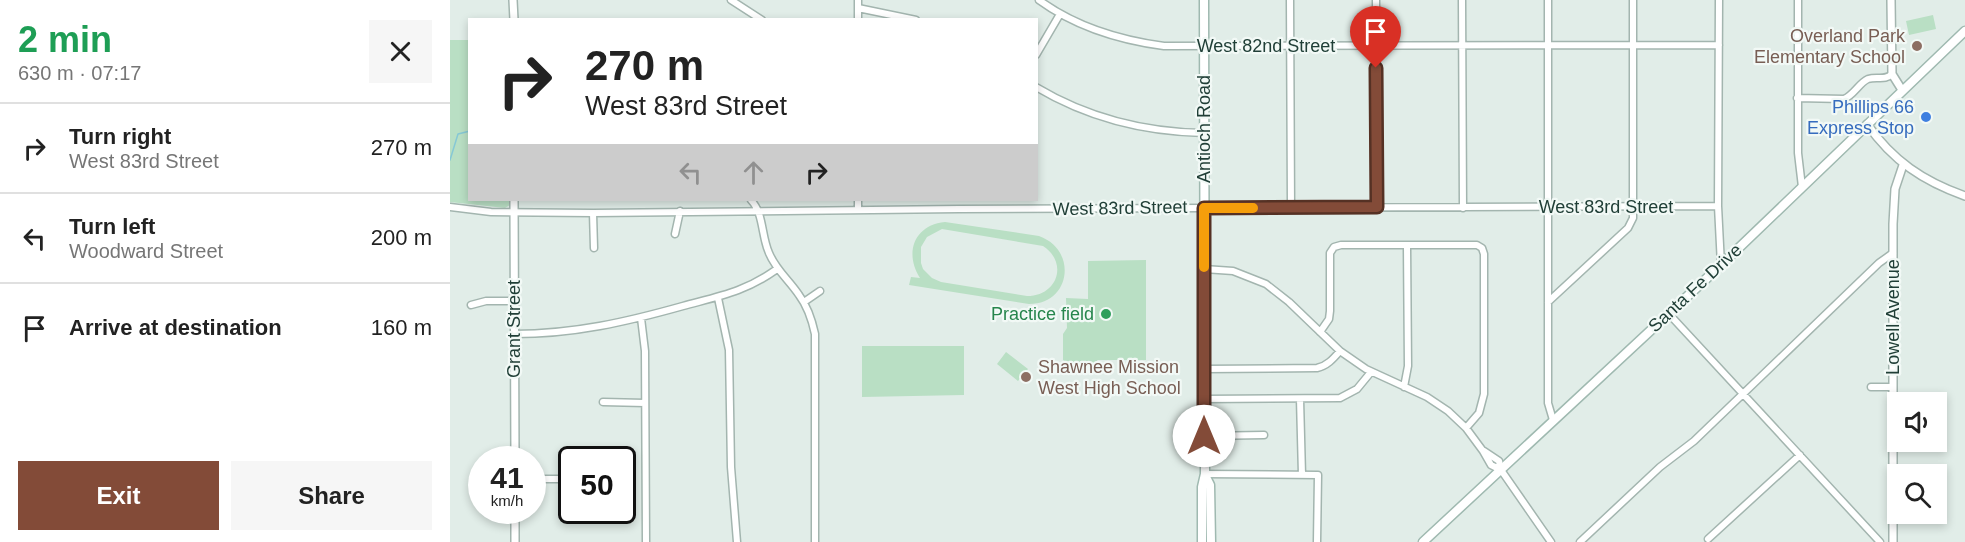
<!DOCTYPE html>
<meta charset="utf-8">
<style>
:root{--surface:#fff;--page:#f6f6f6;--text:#222;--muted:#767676;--line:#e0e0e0;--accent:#834b38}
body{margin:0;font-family:Arial,sans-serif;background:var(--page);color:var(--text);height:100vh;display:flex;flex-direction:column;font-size:22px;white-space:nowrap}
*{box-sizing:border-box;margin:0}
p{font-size:20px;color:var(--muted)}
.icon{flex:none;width:33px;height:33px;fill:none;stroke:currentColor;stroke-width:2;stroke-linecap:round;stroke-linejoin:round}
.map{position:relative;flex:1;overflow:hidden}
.side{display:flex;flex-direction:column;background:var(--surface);width:450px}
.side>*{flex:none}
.guide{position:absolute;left:18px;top:18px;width:570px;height:183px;border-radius:0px;box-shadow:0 3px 9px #0003;background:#fff;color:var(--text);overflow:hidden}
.tools{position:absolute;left:1437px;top:392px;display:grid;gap:12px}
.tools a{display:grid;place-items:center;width:60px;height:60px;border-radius:0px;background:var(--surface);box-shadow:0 3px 9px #0003;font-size:30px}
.speed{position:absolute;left:18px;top:446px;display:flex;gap:12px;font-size:30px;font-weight:700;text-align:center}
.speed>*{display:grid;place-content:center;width:78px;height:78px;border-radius:50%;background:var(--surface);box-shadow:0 3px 9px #0003;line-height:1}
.speed small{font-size:15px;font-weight:400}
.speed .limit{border:3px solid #111;border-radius:9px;background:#fff;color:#111}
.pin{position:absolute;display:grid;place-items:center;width:51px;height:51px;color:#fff;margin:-62px -26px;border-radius:50% 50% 50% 0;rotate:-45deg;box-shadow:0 0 6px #0007}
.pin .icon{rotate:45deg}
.me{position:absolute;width:66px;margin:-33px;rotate:0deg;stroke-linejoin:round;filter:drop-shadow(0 0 4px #0008)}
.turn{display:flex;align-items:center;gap:21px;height:126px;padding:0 18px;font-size:27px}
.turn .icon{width:78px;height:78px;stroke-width:2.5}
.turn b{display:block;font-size:42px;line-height:51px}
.lanes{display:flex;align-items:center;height:57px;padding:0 18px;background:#0003;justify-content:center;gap:30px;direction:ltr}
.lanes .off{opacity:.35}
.round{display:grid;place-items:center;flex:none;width:63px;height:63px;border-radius:0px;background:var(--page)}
.overview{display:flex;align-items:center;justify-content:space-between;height:102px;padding:0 18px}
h1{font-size:36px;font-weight:700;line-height:45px;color:#1e9e55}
.action{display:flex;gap:12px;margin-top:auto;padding:12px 18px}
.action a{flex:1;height:69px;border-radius:0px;background:var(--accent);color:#fff;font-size:24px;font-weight:700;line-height:69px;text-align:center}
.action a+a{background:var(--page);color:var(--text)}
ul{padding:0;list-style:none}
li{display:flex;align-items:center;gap:18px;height:90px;padding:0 18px;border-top:2px solid var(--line)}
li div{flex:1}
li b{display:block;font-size:22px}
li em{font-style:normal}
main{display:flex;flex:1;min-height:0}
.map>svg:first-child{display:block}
</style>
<main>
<section class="side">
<div class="overview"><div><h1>2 min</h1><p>630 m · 07:17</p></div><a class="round"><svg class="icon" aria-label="close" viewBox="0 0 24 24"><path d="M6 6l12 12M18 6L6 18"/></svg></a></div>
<ul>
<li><svg class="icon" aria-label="right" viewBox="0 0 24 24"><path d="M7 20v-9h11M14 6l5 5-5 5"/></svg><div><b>Turn right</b><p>West 83rd Street</p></div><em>270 m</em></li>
<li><svg class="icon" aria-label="left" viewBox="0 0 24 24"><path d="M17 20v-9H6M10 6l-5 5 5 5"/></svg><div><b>Turn left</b><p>Woodward Street</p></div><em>200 m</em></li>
<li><svg class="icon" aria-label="arrive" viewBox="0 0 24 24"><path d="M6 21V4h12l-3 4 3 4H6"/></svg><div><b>Arrive at destination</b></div><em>160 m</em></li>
</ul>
<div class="action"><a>Exit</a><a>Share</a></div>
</section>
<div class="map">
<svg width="1515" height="542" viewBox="0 0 1515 542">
<rect width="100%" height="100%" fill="#e1ede8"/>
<path fill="#b9dfc4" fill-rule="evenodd" d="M1483,15L1486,29L1459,35L1456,21Z
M0,40H19L20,200H60V205L55,208L0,202Z
M495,222L589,236C628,250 621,304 579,304L459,285L461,277L470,278C454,253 464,225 495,222ZM492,229L593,246C619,263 607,296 577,296L491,282L482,278L473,269L471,263V247L477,237Z
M696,260V360H648L643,364H618L613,360V334L617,328L616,298L638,299V261Z
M412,346H514V395L412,397Z
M556,352L578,369L568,381L547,364Z"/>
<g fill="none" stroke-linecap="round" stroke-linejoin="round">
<path stroke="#86c8d5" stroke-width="1.5" d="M0,160L8,134L20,131"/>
<defs>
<path id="minor" d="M281,0L312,20
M589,0C626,27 669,40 714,46L1269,45
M840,0L841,207
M926,0L927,207
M1012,0L1013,208
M1098,0V403L1103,420
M1269,0L1268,206L1271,265
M1348,0V153L1352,187
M408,8L466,20
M408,20V0
M586,55L610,14
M586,87C638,118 693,132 754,133
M1347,98L1394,99C1404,95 1409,83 1418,79C1427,76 1435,81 1442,74
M301,200C314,214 311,235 319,253C326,270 339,280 349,295C358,307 362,320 365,334V542
M0,207L41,212L143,213L509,209L1268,206
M408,210V200
M143,213L144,248
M225,234L230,211
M754,269L783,271L816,284L839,302L890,351L916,369L977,397L998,411L1016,428L1033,451L1041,465L1051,470
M268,298L279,350L281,467L287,542
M354,302L370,291
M1098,302L1178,228L1183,218V0
M21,305L36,301H64
M1219,314L1430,542
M191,318L195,351L196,542
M870,332L879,319L880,311V253L884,247L891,245H1027L1032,248L1034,254V394L1029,413L1016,428
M64,334C124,334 176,322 233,306C270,296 295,292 327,269
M754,369L867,368C877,366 883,359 890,351
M954,387L958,366L957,246
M1421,387H1443
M754,399L890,398L907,389L921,372
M850,399L852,475
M153,402L195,403
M754,436L814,435
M1034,451L1049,461L1051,470L1101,542
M755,474L868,475L867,542
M82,479H120
M1258,539L1350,455
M1130,542L1210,467L1244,441L1429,263L1443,253"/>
<path id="tertiary" d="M63,0L64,20
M1441,0L1442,74L1452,90
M1417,124C1443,161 1473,181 1515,196
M64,200L65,459
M65,510V542
M1443,542V224L1445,189L1453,165"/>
<path id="secondary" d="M755,475L760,485L761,542
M752,542V487L755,474L754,0
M973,542L1271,265L1515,31"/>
</defs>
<use href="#minor" stroke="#a3b5af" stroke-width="9"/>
<use href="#tertiary" stroke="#a3b5af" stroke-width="10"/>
<use href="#secondary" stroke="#9fb9b0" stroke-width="11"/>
<use href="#minor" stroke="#fff" stroke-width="6"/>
<use href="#tertiary" stroke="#fff" stroke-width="7"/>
<use href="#secondary" stroke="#fff" stroke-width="8"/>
</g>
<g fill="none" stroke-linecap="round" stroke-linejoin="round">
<defs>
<path id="route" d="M754,436V208L927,207L926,68"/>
</defs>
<use href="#route" stroke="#553124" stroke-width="15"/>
<use href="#route" stroke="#834b38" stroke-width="10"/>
<path stroke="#f59e0b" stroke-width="10" d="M754,267V208H803"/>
</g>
<g fill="#8d6e63" stroke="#f2f9f6" stroke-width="2">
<circle cx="1467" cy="46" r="6"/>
<circle cx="576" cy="377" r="6"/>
</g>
<circle fill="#3f7fe0" stroke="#f2f9f6" stroke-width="2" cx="1476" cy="117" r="6"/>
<circle fill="#2e9e5b" stroke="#f2f9f6" stroke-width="2" cx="656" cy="314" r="6"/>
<g text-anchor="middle" stroke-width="4.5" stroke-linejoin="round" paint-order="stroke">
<g font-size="18" fill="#785e54" stroke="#f2f9f6" text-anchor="end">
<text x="1455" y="42">Overland Park<tspan x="1455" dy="21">Elementary School</tspan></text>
<text x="588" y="373" text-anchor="start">Shawnee Mission<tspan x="588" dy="21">West High School</tspan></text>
</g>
<g font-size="18" fill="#203f37" stroke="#f2f9f6">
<text x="816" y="52">West 82nd Street</text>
<text transform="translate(754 129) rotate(-90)" y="6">Antioch Road</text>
<text x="1156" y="213">West 83rd Street</text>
<text transform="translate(670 208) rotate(-1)" y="6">West 83rd Street</text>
<text transform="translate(1245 288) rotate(-43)" y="6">Santa Fe Drive</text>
<text transform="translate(1443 317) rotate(-90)" y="6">Lowell Avenue</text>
<text transform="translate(64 329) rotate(-90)" y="6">Grant Street</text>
</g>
<g font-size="18" fill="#366cbe" stroke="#f2f9f6" text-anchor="end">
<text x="1464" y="113">Phillips 66<tspan x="1464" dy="21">Express Stop</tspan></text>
</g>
<g font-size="18" fill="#27864d" stroke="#f2f9f6" text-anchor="end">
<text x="644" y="320">Practice field</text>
</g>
</g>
</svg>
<div class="tools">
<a><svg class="icon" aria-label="sound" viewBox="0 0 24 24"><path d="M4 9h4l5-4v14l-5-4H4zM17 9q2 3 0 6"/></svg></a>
<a><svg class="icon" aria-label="search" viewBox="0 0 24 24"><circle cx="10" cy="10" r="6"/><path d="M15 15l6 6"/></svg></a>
</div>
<div class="speed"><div>41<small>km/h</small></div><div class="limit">50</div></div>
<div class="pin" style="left:926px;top:68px;background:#d93025"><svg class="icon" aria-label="arrive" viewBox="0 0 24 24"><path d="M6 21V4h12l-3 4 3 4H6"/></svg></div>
<svg class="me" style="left:754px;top:436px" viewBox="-20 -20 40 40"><circle r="19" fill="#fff"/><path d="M0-13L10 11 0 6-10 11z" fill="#834b38"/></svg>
<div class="guide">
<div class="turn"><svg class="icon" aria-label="right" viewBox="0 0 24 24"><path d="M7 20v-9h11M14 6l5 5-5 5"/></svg><div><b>270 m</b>West 83rd Street</div></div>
<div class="lanes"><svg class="icon off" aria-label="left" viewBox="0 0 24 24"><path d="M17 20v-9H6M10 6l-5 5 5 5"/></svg><svg class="icon off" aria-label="ahead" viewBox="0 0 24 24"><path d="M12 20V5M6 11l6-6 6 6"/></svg><svg class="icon" aria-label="right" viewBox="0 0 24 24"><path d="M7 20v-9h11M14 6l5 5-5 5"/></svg></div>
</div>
</div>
</main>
